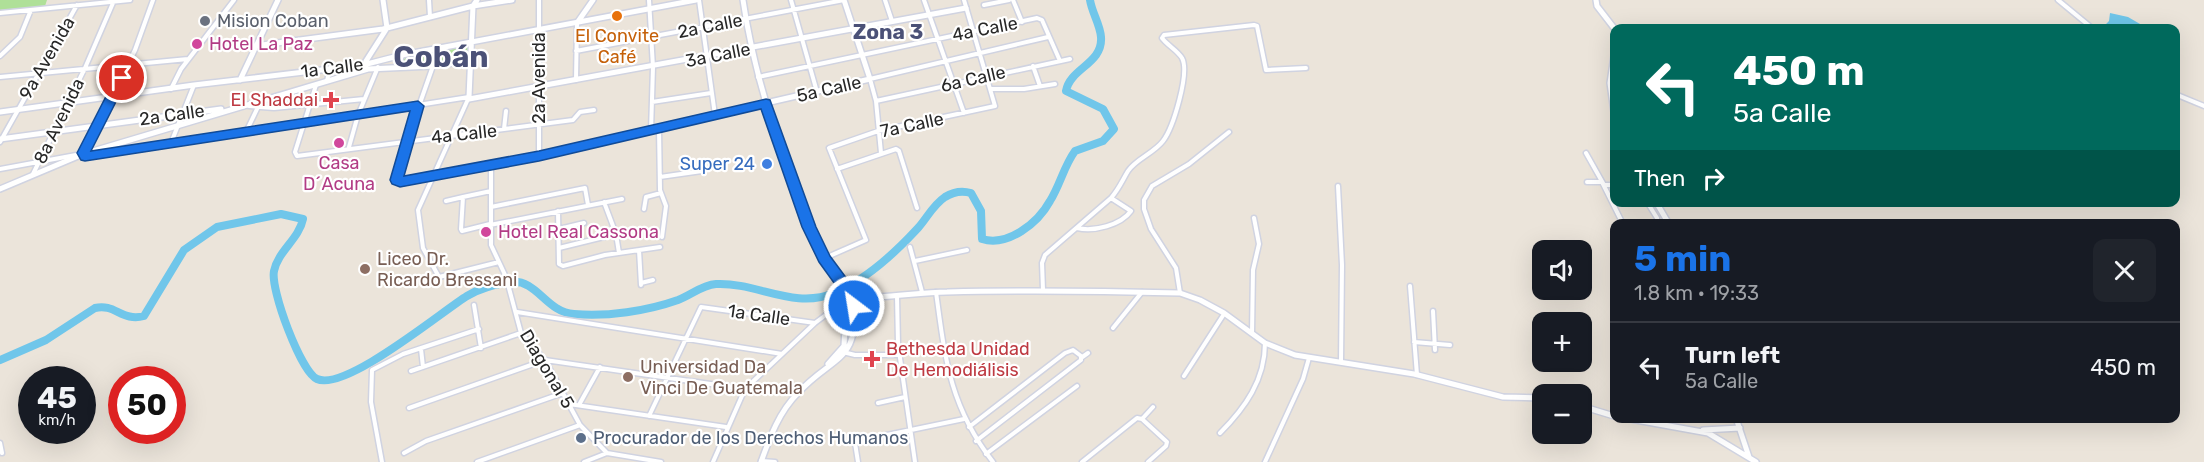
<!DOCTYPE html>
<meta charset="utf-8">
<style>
:root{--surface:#171b24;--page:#20242c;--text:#f1f3f6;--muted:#9ea1a6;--line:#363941;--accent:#1a73e8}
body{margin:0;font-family:Rubik,sans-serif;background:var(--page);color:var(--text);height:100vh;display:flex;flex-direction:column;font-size:22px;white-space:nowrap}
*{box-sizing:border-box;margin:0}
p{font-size:20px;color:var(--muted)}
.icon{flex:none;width:33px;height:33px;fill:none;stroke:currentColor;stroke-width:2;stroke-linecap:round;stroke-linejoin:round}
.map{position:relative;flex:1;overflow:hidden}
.sheet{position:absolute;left:1610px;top:219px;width:570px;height:204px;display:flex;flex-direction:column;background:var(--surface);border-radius:12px;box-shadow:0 6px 24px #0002}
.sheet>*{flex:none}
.banner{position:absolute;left:1610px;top:24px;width:570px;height:183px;border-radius:12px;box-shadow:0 6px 24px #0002;background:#00695c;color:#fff;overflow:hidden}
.tools{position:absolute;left:1532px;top:240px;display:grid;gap:12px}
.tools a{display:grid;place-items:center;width:60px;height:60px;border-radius:12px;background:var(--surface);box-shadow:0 6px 24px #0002;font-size:30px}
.speed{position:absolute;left:18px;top:366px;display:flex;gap:12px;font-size:30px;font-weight:700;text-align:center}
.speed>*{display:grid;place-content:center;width:78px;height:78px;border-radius:50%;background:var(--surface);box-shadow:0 6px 24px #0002;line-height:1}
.speed small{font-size:15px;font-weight:400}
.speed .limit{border:9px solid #d22;background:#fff;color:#111}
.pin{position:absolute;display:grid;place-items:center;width:51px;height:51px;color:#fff;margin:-26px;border:3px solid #fff;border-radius:50%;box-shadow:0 2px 6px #0007}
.me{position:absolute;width:66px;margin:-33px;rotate:329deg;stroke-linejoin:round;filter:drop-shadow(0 0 4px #0008)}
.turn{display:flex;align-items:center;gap:21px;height:126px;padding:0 24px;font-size:27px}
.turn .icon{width:78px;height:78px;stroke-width:2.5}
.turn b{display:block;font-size:42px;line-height:51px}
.then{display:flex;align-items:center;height:57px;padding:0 24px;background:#0003;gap:12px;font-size:22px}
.round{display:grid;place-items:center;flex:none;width:63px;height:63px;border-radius:12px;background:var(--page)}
.head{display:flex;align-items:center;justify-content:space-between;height:102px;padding:0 24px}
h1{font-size:36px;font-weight:700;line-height:45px;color:var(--accent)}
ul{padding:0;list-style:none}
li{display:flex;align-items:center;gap:18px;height:90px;padding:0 24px;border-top:2px solid var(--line)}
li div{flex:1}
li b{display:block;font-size:22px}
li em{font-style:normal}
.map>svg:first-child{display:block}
</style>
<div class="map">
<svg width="2204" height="462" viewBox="0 0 2204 462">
<rect width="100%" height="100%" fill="#ebe4da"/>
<path fill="#afe098" d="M0,0H47L45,6L0,10Z
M466,45L469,46L470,57L467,59L443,63L404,64L403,61L406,56Z"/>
<path fill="#70c6ea" d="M2110,13L2128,17L2147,28H2106L2104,26L2109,21Z"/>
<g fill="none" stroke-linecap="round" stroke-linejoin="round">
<path stroke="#70c6ea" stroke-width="8" d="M0,360L46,340L95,308C115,303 122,322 144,316L184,250L217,227L281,214L303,219C299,239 278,251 274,271C270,289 301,372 317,379C345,392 441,312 467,296C480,288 497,284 511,282C537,279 546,312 574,314C607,317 647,311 678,300C691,295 702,285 716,284C757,282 794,310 834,293C866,280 895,253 918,228C927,218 933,205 945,197C953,192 961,190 971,193L981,211L982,239C1008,247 1038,223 1050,201C1060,185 1064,166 1075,151L1103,141L1114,129L1103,109L1066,91C1070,68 1103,64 1101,37C1100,24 1092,13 1090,0"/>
<defs>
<path id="street" d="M429,0L430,17
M539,0V156
M649,0L653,67L651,131
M699,0L715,115
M791,0L817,92
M885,0L892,21
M924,0L964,113
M1013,0L1022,22
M2058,0L2092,28
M984,5L1009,0
M0,13L130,0
M576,51L844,0
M0,56L20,37L31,10
M399,66L402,55
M433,66L407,140L398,182L539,156L766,103
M1033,66L1040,86
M0,77L188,59
M758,77L1037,18L1042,20L1060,61
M576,80L577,23
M327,81L330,68
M316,85L295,152L297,156L573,120L580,112L594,110
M171,89L181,69L234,0
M991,89H1024L1055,84
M2175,94L2204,106
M469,97L418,210L423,248L439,277L499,262
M876,101L1070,59
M652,102L711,93
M249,106L274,108L364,99
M504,129L506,111
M659,129L660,190L666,206L662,237
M246,132L258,107
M0,142L77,5
M171,143L194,85
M349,147L358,115L378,67
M881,153L876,101L870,79L1048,37
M1586,153L1604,185H1614
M83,154L85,156L126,151L469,97
M83,154L135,50L153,0
M491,166V245L506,277L521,333L545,360L580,425L607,453L661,462
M0,169L76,155
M837,169L896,149L899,151L917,208
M33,174L85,68L113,3
M660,177L702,171
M1587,182H1602L1623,224
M1338,186L1342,265L1341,362
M1111,198C1119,189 1122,181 1128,171C1136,159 1154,153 1163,141C1173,128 1190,73 1182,58C1177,50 1167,45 1162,38L1164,35L1254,25L1257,26L1266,70L1306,68
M446,201L463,197
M604,202L616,234L619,253
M1647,202L1657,218V224
M491,207L585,188L588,205
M644,209L646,197L661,193
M558,211L559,264L563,266L605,255L660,247
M490,224L462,231L461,229L463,197L491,191
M490,225L622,199
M559,229L584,223
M910,247L922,292
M559,248L616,234
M639,250L641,285
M825,258L866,240L829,148L878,131L995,106L964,0
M915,261L967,250
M641,283L653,280
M1410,286L1417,375
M1043,290L1042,263L1045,255L1111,198L1131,211C1121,225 1094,232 1077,228
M936,292C945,359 950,407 993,462
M1180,293L1176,268L1151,229L1144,209V200L1152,186L1189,164L1229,132
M897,296L898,344L915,462
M474,305L481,348
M1433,311L1435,350
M517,312L782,354
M1113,328L1142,292
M1252,333L1253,270L1259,244L1254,218
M1414,342L1450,345
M421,349L423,367
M843,352L855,355H899
M1081,358L1088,353
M411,371L521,333
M1184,376L1224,314
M878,403L905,397
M569,404L726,427
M579,405L600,367
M409,408L545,360L745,389
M649,416L701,307L815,323
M1142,419L1153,407
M969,427L1065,353L1073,350L1081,356V360L976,441
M1220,433C1245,408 1265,380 1265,343
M0,443L2,453
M404,453L426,441L563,393
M986,454L1077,386
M761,461L775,462
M382,462L371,402L372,370L403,354L479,329
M477,462L580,425
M584,462L607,453
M713,462L745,389L815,323L851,296
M858,462L855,443L858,441L964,419
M1082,462L1137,418L1142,419L1167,442L1166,446L1148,462
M1265,462L1303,379L1309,358"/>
<path id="secondary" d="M743,0C753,69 774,135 799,199C813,234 826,267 851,296C882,300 915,292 947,292C1025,290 1102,291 1180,293L1200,300L1224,313L1265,343L1295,355L1414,374L1503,397L1542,398
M1596,0L1597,6L1614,28
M577,23L593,0
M254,46L383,29L473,6L512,0
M1614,56L1610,83L1614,112
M366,61L387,28L383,0
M240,80L278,0
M469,97L473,6L477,0
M469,99L966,8
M766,103L870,79L844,0
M0,112L194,85L363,65L402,55L696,0
M0,139L221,109
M0,189L83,154L368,69L433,66L472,60
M1656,202L1669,224
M829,312L846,307
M828,364L844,346L846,307L851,297
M1581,406L1614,416
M1625,418L1708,433L1756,462
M1736,418L1749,457
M1703,430L1740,428
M761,462C770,437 779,412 798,393C832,355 864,362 851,296"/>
</defs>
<use href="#street" stroke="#d0d3e1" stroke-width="7"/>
<use href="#secondary" stroke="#d0d3e1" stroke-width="8"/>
<use href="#street" stroke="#fff" stroke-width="4"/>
<use href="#secondary" stroke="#fff" stroke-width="5"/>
</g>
<path fill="#1a73e8" stroke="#114b97" stroke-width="1.5" d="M122,74L128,78L91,151L418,101L424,106L404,176L539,151L766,99L770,100L816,227L830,256L856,291L861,306L859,311H849L845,298L819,262L802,227L761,109L539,161L400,187L392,184L390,180L410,111L85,161L81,160L77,153L117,75Z"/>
<circle fill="#e8710a" stroke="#fff" stroke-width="2" cx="617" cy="16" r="6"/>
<circle fill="#6b7280" stroke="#fff" stroke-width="2" cx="205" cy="21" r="6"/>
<g fill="#d1479c" stroke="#fff" stroke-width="2">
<circle cx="197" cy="44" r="6"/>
<circle cx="339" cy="143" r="6"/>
<circle cx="486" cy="232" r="6"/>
</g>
<g fill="#e0444e" stroke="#fff" stroke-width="2">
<path d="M328 91h6v6h6v6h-6v6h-6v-6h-6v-6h6z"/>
<path d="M869 350h6v6h6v6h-6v6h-6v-6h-6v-6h6z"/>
</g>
<circle fill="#3f7fe0" stroke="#fff" stroke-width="2" cx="767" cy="164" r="6"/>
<g fill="#8d6e63" stroke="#fff" stroke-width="2">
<circle cx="365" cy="269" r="6"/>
<circle cx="628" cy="377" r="6"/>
</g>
<circle fill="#5c6f8a" stroke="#fff" stroke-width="2" cx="581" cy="438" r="6"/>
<g text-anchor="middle" stroke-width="4.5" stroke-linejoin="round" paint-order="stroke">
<g font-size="18" fill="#5b616d" stroke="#fff" text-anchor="start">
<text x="217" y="27">Mision Coban</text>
</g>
<g font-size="18" fill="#282828" stroke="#fff">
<text transform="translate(710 26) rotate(-11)" y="6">2a Calle</text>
<text transform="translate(985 29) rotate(-11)" y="6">4a Calle</text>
<text transform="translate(718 55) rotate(-11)" y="6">3a Calle</text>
<text transform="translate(47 58) rotate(-60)" y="6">9a Avenida</text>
<text transform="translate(332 68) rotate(-7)" y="6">1a Calle</text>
<text transform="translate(539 78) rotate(-90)" y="6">2a Avenida</text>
<text transform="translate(973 79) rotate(-13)" y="6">6a Calle</text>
<text transform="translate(829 89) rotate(-13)" y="6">5a Calle</text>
<text transform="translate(172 115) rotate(-8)" y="6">2a Calle</text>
<text transform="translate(59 121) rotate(-64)" y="6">8a Avenida</text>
<text transform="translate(912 125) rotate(-12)" y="6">7a Calle</text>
<text transform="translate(464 134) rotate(-6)" y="6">4a Calle</text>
<text transform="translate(759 315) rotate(8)" y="6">1a Calle</text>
<text transform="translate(547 369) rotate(59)" y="6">Diagonal 5</text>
</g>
<g font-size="18" fill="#c56008" stroke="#fff">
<text x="617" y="42">El Convite<tspan x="617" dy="21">Café</tspan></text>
</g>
<g font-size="18" fill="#b23c85" stroke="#fff" text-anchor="start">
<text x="209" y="50">Hotel La Paz</text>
<text x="339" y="169" text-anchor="middle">Casa<tspan x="339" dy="21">D´Acuna</tspan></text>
<text x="498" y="238">Hotel Real Cassona</text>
</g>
<g font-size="18" fill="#be3a42" stroke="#fff" text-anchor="end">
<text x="318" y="106">El Shaddai</text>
<text x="886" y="355" text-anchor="start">Bethesda Unidad<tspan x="886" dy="21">De Hemodiálisis</tspan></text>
</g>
<g font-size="18" fill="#366cbe" stroke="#fff" text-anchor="end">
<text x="755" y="170">Super 24</text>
</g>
<g font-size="18" fill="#785e54" stroke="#fff" text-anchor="start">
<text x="377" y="265">Liceo Dr.<tspan x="377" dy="21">Ricardo Bressani</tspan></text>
<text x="640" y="373">Universidad Da<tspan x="640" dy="21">Vinci De Guatemala</tspan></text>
</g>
<g font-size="18" fill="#4e5e75" stroke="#fff" text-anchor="start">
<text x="593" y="444">Procurador de los Derechos Humanos</text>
</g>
<g font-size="21" font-weight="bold" fill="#4b5177" stroke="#fff">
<text x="888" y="39">Zona 3</text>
</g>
<g font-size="30" font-weight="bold" fill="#4b5177" stroke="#fff">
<text x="441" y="67">Cobán</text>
</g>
</g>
</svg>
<div class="tools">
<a><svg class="icon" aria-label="sound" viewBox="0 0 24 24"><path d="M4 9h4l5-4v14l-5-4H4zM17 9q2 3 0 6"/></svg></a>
<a>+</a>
<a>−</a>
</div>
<div class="speed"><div>45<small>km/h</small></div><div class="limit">50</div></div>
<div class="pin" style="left:122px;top:78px;background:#d93025"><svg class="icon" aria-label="arrive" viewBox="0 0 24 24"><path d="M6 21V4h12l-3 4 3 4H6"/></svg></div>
<svg class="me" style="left:854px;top:306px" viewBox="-20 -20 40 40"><circle r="17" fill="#1a73e8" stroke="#fff" stroke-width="3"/><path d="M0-11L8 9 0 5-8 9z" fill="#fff"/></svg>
<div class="banner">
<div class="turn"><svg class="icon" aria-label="left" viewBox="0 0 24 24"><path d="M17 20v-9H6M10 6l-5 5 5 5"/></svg><div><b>450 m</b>5a Calle</div></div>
<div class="then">Then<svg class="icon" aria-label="right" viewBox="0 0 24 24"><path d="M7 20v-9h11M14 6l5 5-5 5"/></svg></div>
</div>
<section class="sheet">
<div class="head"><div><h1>5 min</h1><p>1.8 km · 19:33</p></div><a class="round"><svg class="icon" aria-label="close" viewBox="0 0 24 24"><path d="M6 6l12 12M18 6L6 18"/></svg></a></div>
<ul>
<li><svg class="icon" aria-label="left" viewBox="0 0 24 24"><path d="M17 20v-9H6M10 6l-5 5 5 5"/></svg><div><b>Turn left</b><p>5a Calle</p></div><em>450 m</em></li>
</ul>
</section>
</div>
